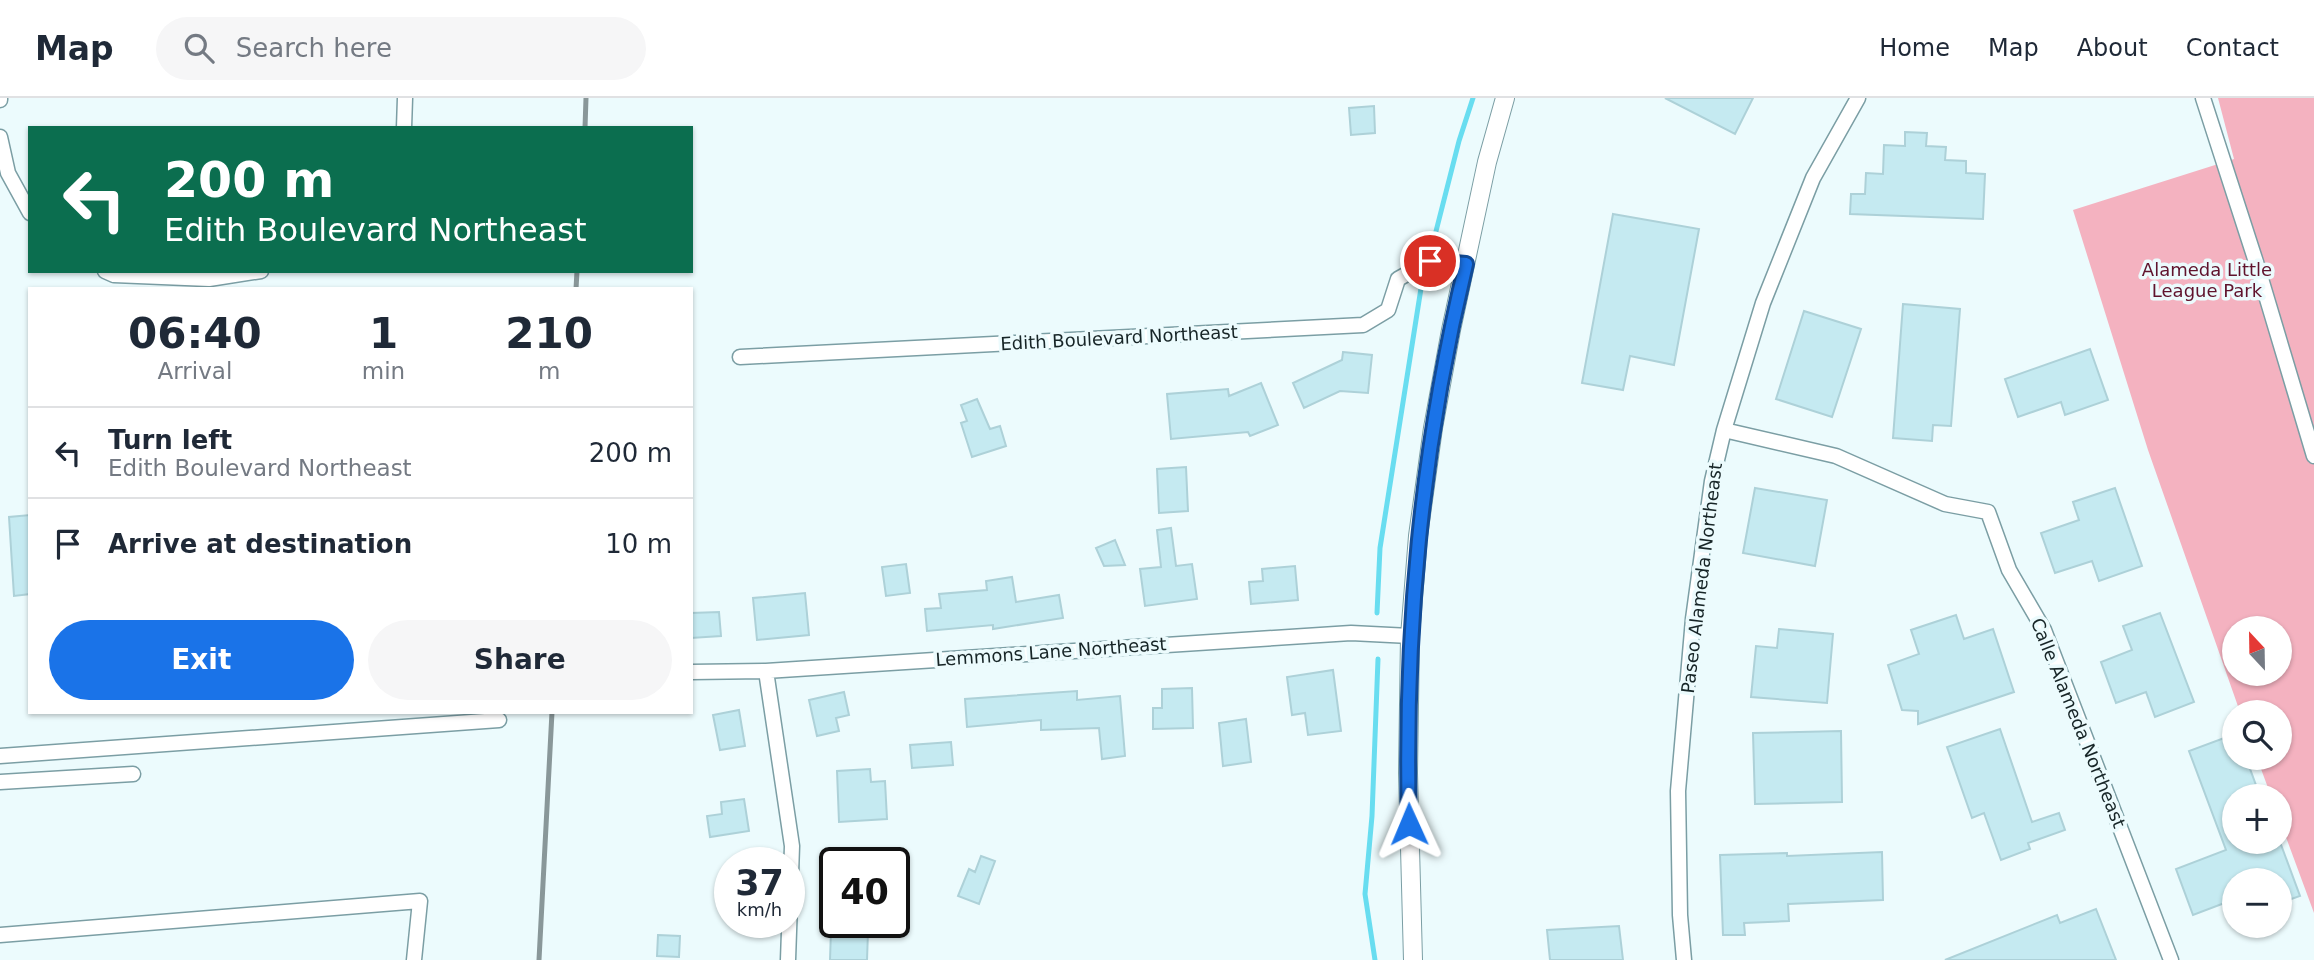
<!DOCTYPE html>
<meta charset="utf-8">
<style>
:root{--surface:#fff;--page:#f6f6f7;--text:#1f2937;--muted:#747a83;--line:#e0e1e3;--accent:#1a73e8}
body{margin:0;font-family:"DejaVu Sans",sans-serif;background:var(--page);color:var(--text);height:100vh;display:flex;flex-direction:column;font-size:26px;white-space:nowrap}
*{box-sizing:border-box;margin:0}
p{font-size:23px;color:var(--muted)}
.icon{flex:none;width:38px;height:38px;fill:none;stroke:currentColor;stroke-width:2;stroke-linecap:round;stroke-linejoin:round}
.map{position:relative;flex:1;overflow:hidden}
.side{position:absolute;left:28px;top:189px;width:665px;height:427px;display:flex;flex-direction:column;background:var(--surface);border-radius:0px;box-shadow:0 2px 5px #0004}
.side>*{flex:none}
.hud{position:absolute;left:28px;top:28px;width:665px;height:147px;border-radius:0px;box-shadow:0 2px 5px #0004;background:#0b6e4f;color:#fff;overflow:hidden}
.needle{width:46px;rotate:338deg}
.tools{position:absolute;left:2222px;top:518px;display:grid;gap:14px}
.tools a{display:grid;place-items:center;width:70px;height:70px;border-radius:50%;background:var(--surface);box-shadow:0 2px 5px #0004;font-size:35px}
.speed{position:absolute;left:714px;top:749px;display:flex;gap:14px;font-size:35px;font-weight:700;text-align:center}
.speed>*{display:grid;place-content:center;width:91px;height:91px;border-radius:50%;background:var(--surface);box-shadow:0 2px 5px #0004;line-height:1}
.speed small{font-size:18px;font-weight:400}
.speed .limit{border:4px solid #111;border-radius:10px;background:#fff;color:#111}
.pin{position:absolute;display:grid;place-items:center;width:60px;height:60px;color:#fff;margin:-30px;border:4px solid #fff;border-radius:50%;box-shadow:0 2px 7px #0007}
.me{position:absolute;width:77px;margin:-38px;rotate:359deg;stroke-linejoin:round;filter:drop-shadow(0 0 5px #0008)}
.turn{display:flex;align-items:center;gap:24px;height:147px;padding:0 21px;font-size:32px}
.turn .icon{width:91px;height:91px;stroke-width:2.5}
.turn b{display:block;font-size:49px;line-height:60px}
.eta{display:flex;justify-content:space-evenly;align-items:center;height:119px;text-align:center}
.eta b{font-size:42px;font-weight:600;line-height:49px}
.button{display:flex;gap:14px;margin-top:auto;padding:14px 21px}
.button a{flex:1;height:80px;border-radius:42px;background:var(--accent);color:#fff;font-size:28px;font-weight:600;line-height:80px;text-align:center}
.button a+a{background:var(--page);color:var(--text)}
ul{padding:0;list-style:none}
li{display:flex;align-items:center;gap:21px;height:91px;padding:0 21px;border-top:2px solid var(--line)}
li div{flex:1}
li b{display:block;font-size:26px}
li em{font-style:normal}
header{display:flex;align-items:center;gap:42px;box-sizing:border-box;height:98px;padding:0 35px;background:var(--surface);border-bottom:2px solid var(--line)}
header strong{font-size:33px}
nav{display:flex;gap:38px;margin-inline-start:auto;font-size:24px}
.search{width:490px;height:63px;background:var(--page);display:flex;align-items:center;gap:18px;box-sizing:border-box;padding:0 24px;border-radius:38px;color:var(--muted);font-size:26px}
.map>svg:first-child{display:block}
</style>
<header>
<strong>Map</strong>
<div class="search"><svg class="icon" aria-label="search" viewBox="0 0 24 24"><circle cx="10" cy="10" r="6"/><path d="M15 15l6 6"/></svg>Search here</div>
<nav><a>Home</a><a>Map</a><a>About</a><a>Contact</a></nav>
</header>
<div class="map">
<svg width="2314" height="862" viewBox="0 0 2314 862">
<rect width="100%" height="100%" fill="#ecfbfd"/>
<path fill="#f4b2c0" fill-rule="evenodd" d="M2218,0H2314V815L2280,723V698H2271L2257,660H2280V614H2240L2148,352L2073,112L2234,61ZM2235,530H2280V576H2235Z"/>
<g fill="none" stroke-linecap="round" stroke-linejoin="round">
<path stroke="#68ddf0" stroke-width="5" d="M1433,145L1459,43L1473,0
M1377,515L1380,450L1422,184
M1375,862L1365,796L1372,718L1378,561"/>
</g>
<path fill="#c5eaf1" stroke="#add1d8" stroke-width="2" d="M1665,0H1753L1735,36Z
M1374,8L1375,35L1351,37L1349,10Z
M1905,34L1927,35L1926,48L1946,49L1945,62L1966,63V75L1985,76L1983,121L1850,116L1851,96H1865L1866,75L1883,76L1884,47L1905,48Z
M1613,116L1699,131L1674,267L1630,258L1623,292L1582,285Z
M1903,206L1960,211L1951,328L1933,327L1932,343L1893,340Z
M1804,213L1861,231L1832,319L1776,301Z
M2090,251L2108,302L2065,317L2061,304L2018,319L2005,281Z
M1343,254L1372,257L1368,295L1340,293L1304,310L1293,285L1342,262Z
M1261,285L1278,327L1250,338L1248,334L1171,341L1167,296L1228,291L1229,298Z
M977,301L990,331L1000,328L1006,348L972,359L961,325L967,323L961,307Z
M1186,369L1188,413L1159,415L1157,371Z
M1755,390L1827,402L1815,468L1743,455Z
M2115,390L2142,468L2099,483L2092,463L2055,475L2041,435L2079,422L2073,404Z
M30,417V496L14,498L9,419Z
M1171,430L1176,468L1192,466L1197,501L1145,508L1140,471L1161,469L1157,432Z
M1115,442L1125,467L1104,468L1096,450Z
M906,466L910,495L886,498L882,469Z
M1295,468L1298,502L1251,506L1249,484L1263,483L1262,471Z
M1012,479L1016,504L1059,497L1063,520L993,531V527L927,533L925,511L941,510L939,496L987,492L986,483Z
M805,495L809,537L757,542L753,500Z
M719,514L721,538L691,540V515Z
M2160,515L2194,604L2155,619L2146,594L2116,605L2101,564L2132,552L2123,528Z
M1956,517L1964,541L1993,531L2014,594L1918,626V613L1902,612L1888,567L1919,556L1911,532Z
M1779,531L1833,536L1827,605L1751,599L1756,548L1777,550Z
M1333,572L1341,633L1308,637L1305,615L1292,617L1287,579Z
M1192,590L1193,630L1153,631V610H1162V591Z
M1077,593V602L1120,598L1125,658L1102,661L1099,630L1041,632V622L967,629L965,601Z
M844,594L849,617L836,620L839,633L817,638L809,602Z
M739,612L745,648L720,652L713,617Z
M1246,621L1251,664L1223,668L1219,625Z
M2000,631L2032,724L2059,715L2065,732L2028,745L2030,751L2001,762L1984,715L1972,720L1947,649Z
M1841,633L1842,704L1755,706L1753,635Z
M2235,636V660H2246L2260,698H2235V744H2280L2300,798L2280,805V782H2235V801L2193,817L2176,771L2226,752L2189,653Z
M951,644L953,667L912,670L910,647Z
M870,671L871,684L885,683L887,721L839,724L837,673Z
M744,701L749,733L710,739L707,718L722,716L721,704Z
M1882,754L1883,802L1788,806L1789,823L1744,825L1745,837H1723L1720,757L1787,755V758Z
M981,758L995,763L979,806L958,798L969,771L975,774Z
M2096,811L2116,862H1945L2057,817L2060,825Z
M1619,828L1623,862H1550L1547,832Z
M831,832L868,833L867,862H830Z
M658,837L680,838L679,859L657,858Z"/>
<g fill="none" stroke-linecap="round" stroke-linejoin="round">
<defs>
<path id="minor" d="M2203,0L2256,164L2314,358
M0,2V0
M404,30L405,0
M0,39L8,75L30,115
M105,173L114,177L209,181L261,173
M740,259L1363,227L1388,212L1398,181L1430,163L1466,166
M1724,332L1836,358L1945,406L1988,414L2009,472L2044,532L2171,862
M766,573L792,748L788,862
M691,574L766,573L1351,535L1410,538
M0,658L499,622
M0,684L133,676
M0,837L420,803L414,862
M1684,862L1680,817L1678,693L1693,521L1712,383L1724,332L1763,205L1813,80L1858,0"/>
<path id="tertiary" d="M1413,862L1408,675L1410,538L1418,438L1433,330L1451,232L1487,64L1505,0"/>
</defs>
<use href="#minor" stroke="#7b9ea4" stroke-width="17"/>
<use href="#tertiary" stroke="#7b9ea4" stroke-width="20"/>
<use href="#minor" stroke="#fff" stroke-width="14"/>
<use href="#tertiary" stroke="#fff" stroke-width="18"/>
<path stroke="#899799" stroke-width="5" d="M585,30L586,0
M576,191L577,173
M539,862L552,614"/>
</g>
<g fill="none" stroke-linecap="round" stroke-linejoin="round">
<defs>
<path id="route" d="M1409,726C1404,534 1421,353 1466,166L1430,163"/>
</defs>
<use href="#route" stroke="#114b97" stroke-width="18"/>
<use href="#route" stroke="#1a73e8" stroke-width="12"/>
</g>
<g text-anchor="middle" stroke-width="7" stroke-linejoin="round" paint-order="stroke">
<g font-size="18" fill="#60132d" stroke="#ecfbfd">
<text x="2207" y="178">Alameda Little<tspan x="2207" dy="21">League Park</tspan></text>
</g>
<g font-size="18" fill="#172527" stroke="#ecfbfd">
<text transform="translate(1119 240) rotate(-3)" y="6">Edith Boulevard Northeast</text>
<text transform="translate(1702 480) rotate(-83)" y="6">Paseo Alameda Northeast</text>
<text transform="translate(1051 554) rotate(-4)" y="6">Lemmons Lane Northeast</text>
<text transform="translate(2078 625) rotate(68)" y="6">Calle Alameda Northeast</text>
</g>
</g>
</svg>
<div class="tools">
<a><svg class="needle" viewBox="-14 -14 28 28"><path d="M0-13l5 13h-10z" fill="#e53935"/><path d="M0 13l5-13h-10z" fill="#747a83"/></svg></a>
<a><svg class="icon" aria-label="search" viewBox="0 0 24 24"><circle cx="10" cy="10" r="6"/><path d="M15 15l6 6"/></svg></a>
<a>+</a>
<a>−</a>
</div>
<div class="speed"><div>37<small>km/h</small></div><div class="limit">40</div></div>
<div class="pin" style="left:1430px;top:163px;background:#d93025"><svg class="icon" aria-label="arrive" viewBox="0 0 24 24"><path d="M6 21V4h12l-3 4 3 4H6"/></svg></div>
<svg class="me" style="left:1409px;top:726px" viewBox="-20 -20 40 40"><path d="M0-17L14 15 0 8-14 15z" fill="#1a73e8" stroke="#fff" stroke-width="4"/></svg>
<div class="hud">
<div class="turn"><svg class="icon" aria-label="left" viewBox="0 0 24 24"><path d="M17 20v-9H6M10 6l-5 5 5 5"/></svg><div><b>200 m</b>Edith Boulevard Northeast</div></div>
</div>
<section class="side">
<div class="eta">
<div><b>06:40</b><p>Arrival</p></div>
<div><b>1</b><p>min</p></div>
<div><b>210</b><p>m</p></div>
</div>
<ul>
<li><svg class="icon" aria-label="left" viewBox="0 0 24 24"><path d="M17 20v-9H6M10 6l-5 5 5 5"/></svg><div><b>Turn left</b><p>Edith Boulevard Northeast</p></div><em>200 m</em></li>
<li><svg class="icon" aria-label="arrive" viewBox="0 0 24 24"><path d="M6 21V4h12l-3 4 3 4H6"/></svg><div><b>Arrive at destination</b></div><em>10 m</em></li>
</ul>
<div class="button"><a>Exit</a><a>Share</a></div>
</section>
</div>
